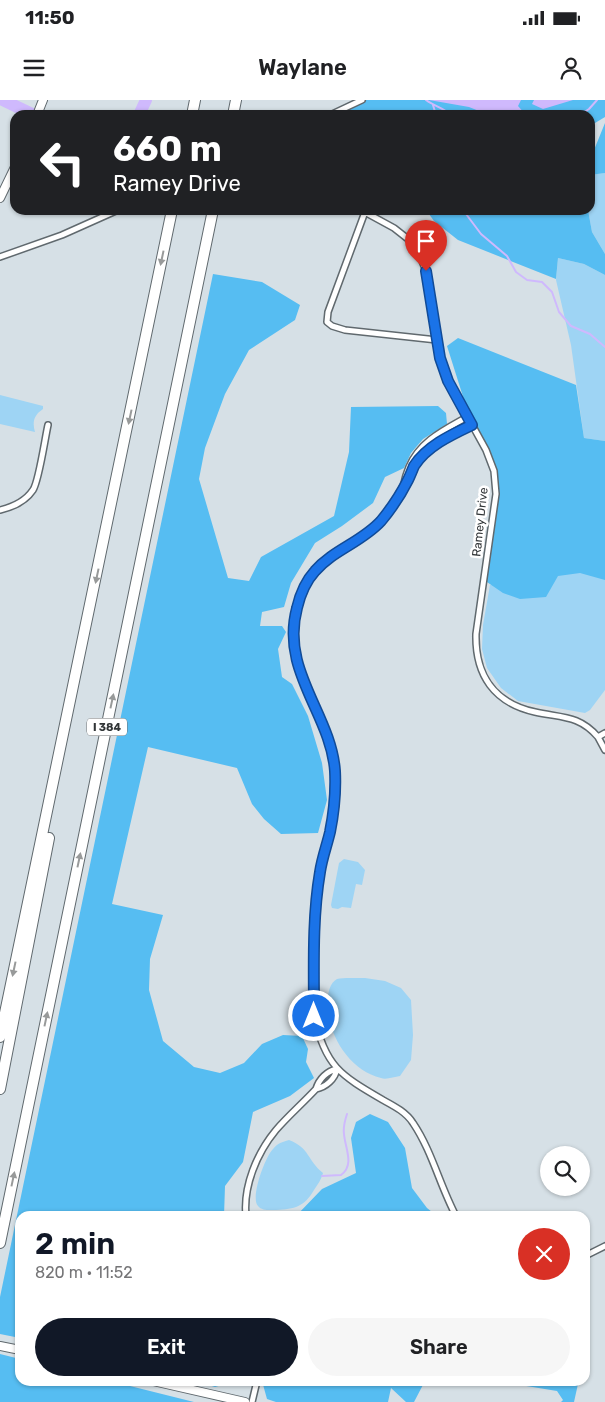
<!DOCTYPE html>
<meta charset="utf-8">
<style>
:root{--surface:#fff;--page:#f6f6f6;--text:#202124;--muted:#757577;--accent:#111827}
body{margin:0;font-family:Rubik,sans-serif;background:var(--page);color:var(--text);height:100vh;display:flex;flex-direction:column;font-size:19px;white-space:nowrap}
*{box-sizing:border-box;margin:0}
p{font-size:16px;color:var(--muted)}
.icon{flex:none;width:28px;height:28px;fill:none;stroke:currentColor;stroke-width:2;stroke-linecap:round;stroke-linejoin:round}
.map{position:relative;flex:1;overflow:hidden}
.drawer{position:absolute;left:15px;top:1111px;width:575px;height:175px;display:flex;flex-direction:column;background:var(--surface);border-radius:15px;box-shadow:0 1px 4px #0004}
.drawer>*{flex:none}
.banner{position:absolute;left:10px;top:10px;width:585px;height:105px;border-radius:15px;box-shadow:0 1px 4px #0004;background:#202124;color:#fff;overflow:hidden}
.fabs{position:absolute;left:540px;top:1046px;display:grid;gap:10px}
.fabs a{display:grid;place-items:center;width:50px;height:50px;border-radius:50%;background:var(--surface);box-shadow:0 1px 4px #0004;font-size:25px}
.pin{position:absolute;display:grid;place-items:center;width:42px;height:42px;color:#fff;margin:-51px -21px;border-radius:50% 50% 50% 0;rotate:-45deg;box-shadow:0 0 5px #0007}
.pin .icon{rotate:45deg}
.me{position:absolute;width:55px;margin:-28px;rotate:0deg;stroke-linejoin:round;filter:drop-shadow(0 0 4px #0008)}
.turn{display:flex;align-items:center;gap:18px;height:105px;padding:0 20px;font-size:22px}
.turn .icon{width:65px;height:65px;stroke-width:2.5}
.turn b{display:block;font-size:35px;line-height:42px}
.round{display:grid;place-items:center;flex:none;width:52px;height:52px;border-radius:26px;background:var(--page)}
.summary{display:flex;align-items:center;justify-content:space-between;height:85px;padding:0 20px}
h1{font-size:30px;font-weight:600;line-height:38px;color:var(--accent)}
.action{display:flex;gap:10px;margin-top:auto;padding:10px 20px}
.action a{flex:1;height:58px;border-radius:30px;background:var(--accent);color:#fff;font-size:20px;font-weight:600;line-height:58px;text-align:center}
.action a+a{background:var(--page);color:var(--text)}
.status{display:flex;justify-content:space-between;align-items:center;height:35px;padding:0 25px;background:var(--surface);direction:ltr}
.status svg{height:14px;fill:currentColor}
header{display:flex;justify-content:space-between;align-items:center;height:65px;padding:0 20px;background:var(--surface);font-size:22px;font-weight:600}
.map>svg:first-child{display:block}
</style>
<div class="status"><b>11:50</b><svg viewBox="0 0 49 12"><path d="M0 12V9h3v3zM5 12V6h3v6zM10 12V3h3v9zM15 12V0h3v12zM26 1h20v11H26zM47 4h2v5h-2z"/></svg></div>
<header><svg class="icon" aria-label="menu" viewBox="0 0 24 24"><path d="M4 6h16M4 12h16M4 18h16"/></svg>Waylane<svg class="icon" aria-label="person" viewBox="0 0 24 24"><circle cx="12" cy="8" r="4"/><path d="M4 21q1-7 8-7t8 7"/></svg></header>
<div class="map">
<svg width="605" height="1302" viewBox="0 0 605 1302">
<rect width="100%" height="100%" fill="#d6e0e6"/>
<path fill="#9ed4f4" d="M605,73V154L592,132L588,110H590V75Z
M558,158L584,164L605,175V341L584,338L571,245L556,180Z
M0,295L43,306V309C34,315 32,322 35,332L0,324Z
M562,456L605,463V590L590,610L585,613L518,601L501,588L487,568L482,549L483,525L490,485Z
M344,759L358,762L365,770L362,785L356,784L351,808L342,807L338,809L332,808L331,805L339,763Z
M349,878H365L385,881L401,888L411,900L413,935L411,960L400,976C394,977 386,980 381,978C348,970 325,931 328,899C328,892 330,883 337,879C340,878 346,878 349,878Z
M289,1040C310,1048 307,1060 323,1073C321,1080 318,1084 314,1090C304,1107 295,1109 276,1110C270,1110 262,1111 258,1106C250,1098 265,1057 273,1049C278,1043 282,1042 289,1040Z"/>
<path fill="#56bdf2" d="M359,0H605V17L590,26V15H342L340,10Z
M605,23V73L590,75V49L594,50Z
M426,110H588L592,132L605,154V175L584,164L558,158L556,179L458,140L434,121Z
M213,174L262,182L300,205L295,220L249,250L225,294L205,348L199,379L228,478L249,481L261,457L334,416L349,352L351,307L438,306L446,313L447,324L423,339L411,353L404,368L385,377L373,403L342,426L315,443L291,483L284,507L262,512L260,526H282L286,532L278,549L282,577L292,584L308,616L322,663L327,700L318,733L281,734L264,719L252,704L237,668L148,647L112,804L163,815L150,859L149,890L163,941L194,967L220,973L244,963L262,944L283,935L302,936L308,949L306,962L314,978L290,996L253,1012L243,1062L225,1086L224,1116H20V1238L0,1234V1197Z
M458,238L576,285L584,338L605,341V480L580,473L558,476L546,497L520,499L503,493L484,480L496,394L494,371L472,325L447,246Z
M370,1014L388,1022L405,1048L412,1088L427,1108L437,1116H296L322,1089L356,1073L351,1038L356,1022Z
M0,1254L20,1259V1281H110L194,1302H0Z
M195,1281H236L215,1287Z
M262,1281H425L414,1302H406L391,1288L388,1302H276L267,1299Z
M496,1281H564L578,1284L574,1302H561L563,1300L557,1291Z"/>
<path fill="#cfb9fd" d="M429,0H521L518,6L526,15H489L469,7Z
M534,0H573L543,9L532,4Z"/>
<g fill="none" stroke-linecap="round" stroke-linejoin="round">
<path stroke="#cfb9fd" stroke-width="2" d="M426,0C434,6 444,8 451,15
M433,5L436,15
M580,15L589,9L597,0
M463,110L481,134L507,156L516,172L527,180L542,182L552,192L559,212L571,226L590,234L605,247
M322,1076L341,1075C355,1065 345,1048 344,1034C343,1027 345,1020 347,1014"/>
<path stroke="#cfb9fd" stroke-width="12" d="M3,0L34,15
M139,15L146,0"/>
<defs>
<path id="street" d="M330,15L362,0
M361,110L394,128L408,139L420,156L426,171L441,258L448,281L486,350L494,371L496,394L476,534C475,575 494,603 535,612C562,618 579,615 598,637L605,633
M365,112L328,212L327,222L332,226L345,230L437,240
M0,157L62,135L118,110
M404,386C404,379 407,373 409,367C420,341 444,330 467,317
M0,410C13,407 25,402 33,390C39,381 45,338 48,325
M598,637L605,650
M316,989C326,987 335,979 337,969
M246,1116C243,1086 257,1053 276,1030C288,1016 303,1003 316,989C319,979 327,971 337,969
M456,1116C440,1086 432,1051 413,1023C406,1012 394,1006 383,1000C340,975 325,966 314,916C314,869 313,822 319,776C321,761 327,746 330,732C334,712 336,691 335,671C331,614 281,572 297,508C300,495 305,482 315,471C333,450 362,441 381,421C395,405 403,385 414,366C427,346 451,335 472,325
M585,1156L605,1146
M252,1302L257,1281"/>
<path id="secondary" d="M37,15L43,0
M0,98L15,67
M0,1246L20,1250
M153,1281L245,1302"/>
<path id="highway" d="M192,15L195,0
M233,15L236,0
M0,937L172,110
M0,989L49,738
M0,1143L213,110"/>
</defs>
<use href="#street" stroke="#60696e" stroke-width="8"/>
<use href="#secondary" stroke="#60696e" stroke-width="10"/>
<use href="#highway" stroke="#60696e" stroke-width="12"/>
<use href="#street" stroke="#fff" stroke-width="5"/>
<use href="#secondary" stroke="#fff" stroke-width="8"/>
<use href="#highway" stroke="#fff" stroke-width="10"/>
</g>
<defs><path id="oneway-solid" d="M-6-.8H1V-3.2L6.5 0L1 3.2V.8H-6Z" transform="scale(1.25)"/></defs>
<g fill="#989a9a">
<use href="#oneway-solid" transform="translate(162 158) rotate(102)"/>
<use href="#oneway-solid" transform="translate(130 317) rotate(102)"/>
<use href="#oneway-solid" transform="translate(97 476) rotate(102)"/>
<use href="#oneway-solid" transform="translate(112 601) rotate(-78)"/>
<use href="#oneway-solid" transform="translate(79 760) rotate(-78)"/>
<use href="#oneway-solid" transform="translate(14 869) rotate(102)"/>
<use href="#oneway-solid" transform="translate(46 919) rotate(-78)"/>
<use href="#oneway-solid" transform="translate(13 1079) rotate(-78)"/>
</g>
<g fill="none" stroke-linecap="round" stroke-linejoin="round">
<defs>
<path id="route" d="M314,916C314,868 312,819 320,772C322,758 327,745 330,732C334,712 336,691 335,671C331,614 280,571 297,508C300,495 305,482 315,471C333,450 362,442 381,421C391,409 401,394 408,380C410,376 412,371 414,366C427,346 451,335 472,325L448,281L440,258L426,171"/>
</defs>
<use href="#route" stroke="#114b97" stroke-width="12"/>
<use href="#route" stroke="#1a73e8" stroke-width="9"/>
</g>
<g text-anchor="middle" stroke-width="5" stroke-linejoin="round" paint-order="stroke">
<rect fill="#fff" stroke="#6e7172" stroke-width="1" x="87" y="618.5" width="40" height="17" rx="4"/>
<g font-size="11" font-weight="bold" fill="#303436">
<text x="107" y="631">I 384</text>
</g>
<g font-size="12" fill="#303436" stroke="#fff">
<text transform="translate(480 422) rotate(-84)" y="4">Ramey Drive</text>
</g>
</g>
</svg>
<div class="fabs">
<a><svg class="icon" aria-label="search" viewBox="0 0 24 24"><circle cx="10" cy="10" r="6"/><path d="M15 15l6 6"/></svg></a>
</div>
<div class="pin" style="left:426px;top:171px;background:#d93025"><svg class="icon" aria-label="arrive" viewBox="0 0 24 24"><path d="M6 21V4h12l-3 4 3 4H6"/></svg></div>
<svg class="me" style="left:314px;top:916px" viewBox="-20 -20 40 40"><circle r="17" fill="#1a73e8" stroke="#fff" stroke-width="3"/><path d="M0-11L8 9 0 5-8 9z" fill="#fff"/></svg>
<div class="banner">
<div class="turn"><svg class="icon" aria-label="left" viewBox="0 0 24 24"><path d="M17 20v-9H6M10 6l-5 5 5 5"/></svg><div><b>660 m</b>Ramey Drive</div></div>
</div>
<section class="drawer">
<div class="summary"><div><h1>2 min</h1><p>820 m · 11:52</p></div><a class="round" style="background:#d93025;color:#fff"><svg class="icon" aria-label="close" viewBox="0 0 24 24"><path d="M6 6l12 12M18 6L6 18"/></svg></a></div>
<div class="action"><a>Exit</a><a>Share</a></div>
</section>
</div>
